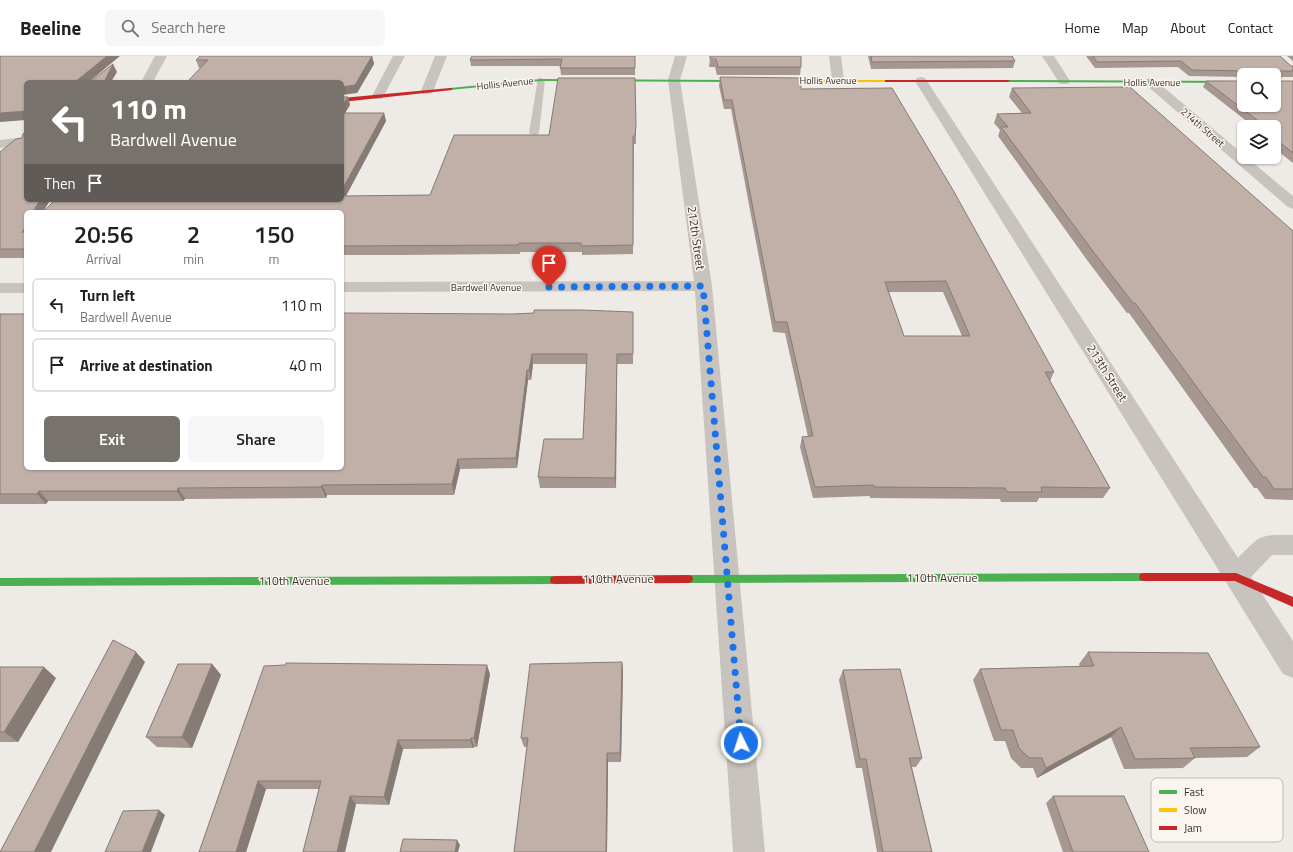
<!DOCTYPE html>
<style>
:root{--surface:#fff;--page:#f6f6f6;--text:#202124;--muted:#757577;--line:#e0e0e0;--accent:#78726d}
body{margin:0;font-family:"Titillium Web",sans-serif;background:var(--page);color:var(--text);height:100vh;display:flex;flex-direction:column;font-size:15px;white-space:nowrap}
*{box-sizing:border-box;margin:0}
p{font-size:13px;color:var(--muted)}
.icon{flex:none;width:22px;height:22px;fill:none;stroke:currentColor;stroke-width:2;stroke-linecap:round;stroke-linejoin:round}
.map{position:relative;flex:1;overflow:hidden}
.sheet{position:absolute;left:24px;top:154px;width:320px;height:260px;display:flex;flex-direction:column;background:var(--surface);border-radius:6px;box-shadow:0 1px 3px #0004}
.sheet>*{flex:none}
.banner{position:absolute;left:24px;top:24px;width:320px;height:122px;border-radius:6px;box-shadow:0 1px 3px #0004;background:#78726d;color:#fff;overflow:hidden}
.buttons{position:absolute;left:1237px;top:12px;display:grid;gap:8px}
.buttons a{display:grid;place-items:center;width:44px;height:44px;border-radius:6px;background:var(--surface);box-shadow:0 1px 3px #0004;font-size:20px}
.pin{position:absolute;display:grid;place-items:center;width:34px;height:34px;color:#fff;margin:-41px -17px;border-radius:50% 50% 50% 0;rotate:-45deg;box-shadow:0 0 4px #0007}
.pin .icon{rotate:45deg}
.me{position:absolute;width:44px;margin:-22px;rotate:356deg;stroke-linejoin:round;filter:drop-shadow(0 0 3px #0008)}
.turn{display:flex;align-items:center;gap:14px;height:84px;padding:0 20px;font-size:18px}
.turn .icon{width:52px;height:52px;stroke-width:2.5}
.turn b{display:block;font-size:28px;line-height:34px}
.then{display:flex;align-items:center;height:38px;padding:0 20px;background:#0003;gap:8px;font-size:15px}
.eta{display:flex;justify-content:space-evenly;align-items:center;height:68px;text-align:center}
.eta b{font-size:24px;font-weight:600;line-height:28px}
.action{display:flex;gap:8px;margin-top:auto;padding:8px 20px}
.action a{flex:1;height:46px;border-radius:6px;background:var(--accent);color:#fff;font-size:16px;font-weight:600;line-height:46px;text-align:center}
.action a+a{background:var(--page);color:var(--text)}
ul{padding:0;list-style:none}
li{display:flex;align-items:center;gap:12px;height:54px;margin:0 8px 6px;padding:0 12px;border:2px solid var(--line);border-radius:6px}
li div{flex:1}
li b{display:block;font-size:15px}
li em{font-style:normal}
header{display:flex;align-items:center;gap:24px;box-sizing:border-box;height:56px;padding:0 20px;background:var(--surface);border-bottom:1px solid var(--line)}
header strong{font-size:19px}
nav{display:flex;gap:22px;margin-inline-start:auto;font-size:14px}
.search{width:280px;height:36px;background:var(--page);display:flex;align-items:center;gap:10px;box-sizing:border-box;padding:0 14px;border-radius:6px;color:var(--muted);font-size:15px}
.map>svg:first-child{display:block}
</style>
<header>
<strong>Beeline</strong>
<div class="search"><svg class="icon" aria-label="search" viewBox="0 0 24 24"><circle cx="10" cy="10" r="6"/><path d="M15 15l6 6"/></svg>Search here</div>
<nav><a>Home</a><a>Map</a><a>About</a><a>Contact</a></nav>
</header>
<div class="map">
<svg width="1293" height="796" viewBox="0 0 1293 796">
<rect width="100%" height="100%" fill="#eeeae6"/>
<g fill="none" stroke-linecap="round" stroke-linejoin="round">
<path fill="#c8c3be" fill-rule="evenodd" d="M538,22H541L545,24L539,77L534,80L529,77Z"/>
<path fill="#c8c3be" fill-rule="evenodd" d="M155,0H167L153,26H141Z
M393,0H405L382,43H374L372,40Z
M435,0H447L433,35L431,38H423L421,35Z
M675,0H687L680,24L712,230L765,796H733L695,235L342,236V226L694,225L668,24Z
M829,0H841L844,24L842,27H834L832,24Z
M1042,0H1054L1070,25L1068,28H1060Z
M921,21L925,22L927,25L1238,502C1262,477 1260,479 1293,479V499H1272L1251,521L1293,585V622L1283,618L915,25L917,22Z
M1150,22L1154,23L1244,99V101H1246L1293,140V153L1288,151L1146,29L1144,26L1146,23Z
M26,81V89L0,92V84Z
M0,227H26V237H0Z"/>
<path fill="#4caf50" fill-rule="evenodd" d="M541,23L735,24L737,25L735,26L541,25L450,34L448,33L450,32Z
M1006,24L1244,25V27L1008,26H1006Z
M1144,517L1148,518L1149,521L1148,524L1144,525L688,527L684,526L683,523L684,520L688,519Z
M555,520L559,521L560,524L559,527L555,528L0,530V522Z"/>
<path fill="#ffc107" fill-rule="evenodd" d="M733,24H887L889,25L887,26H733Z"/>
<path fill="#c62828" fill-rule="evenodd" d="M885,24H1008L1010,25L1008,26H885Z
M450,32H452V34L342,46V42Z
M1144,517H1236L1293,541V551L1235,525H1144L1140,524L1139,521L1140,518Z
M688,519L692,520L693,523L692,526L688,527L555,528L551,527L550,524L551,521L555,520Z"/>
</g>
<path fill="#a69790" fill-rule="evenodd" d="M200,0H372L374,8L357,37L199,12L196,4Z
M635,0V19H561L560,10H471L470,4Z
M868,0H1012L1015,5L1013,12L871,13Z
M1086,0H1280L1291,10H1293V21H1276V25H1293V107L1274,92V71H1254L1203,31L1206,25L1244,49L1274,19H1244V21L1189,20L1178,11L1095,12Z
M1287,0H1293V5Z
M710,3L801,11L800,19H717L715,11H709Z
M720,21L801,33L1054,316L1050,325L1110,432L1103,442H1039L1037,446H1001L1000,443L870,442V440L813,442L800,391L802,381H808L785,277L773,276L731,53H724L719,30ZM889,236H943L962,280H904Z
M635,22L636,77V88H634L633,198L582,199V196H520V198L398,199H342V156H26V202H0V96L22,82L50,144L44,155L342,41H348L350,49L345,57H384L386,65L346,140L430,139L549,79Z
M1012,32L1293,175V444L1265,443L1257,432H1254L1129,257H1127L1087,204L998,80L1000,74L994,67L997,58L1022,57L1009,41Z
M633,256V308H617L616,432H540L538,421L583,383L586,308H533L531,324H528L517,412L460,413L454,439H327L326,442L185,443L183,445H48L46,448H0V258L26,412H342L512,258Z
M1088,596L1260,691L1247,701L1195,702L1183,712L1124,713L1111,681L1037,722L1033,712H1021L1011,702L1005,685H994L973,624L980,613L1080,611L1079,608Z
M622,606L623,616L621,706H608L607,796H514L527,691H524L521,682Z
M212,608L221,619L192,692L157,691L146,681Z
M264,610L490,618L477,691H474L473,692L403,693L389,749L356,748L345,796H303L319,733H266L246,796H199Z
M0,611L56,622L18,686H0Z
M843,614L922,702L916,711H912L932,796H877L862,712H856L839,624Z
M1053,740L1149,796H1063L1046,747Z"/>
<path fill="#877b76" d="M107,0H120L89,26H75Z
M372,0L374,8L357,37L342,39V31Z
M113,8L117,16L111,26H104Z
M348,41L350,49L342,62V50Z
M26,55V64L0,66V57Z
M384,57L386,65L341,149L342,134Z
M40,144H50L43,156H33Z
M532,298L533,308L531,324L529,314Z
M617,298V308L616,432L615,422Z
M527,314L528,324L517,412L516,402Z
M458,403L460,413L454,439L452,428Z
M322,429L327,439L326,442L321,431Z
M178,432L185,443L183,445L177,435Z
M39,435L48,445L46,448L37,438Z
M136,596L145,606L51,796H34Z
M622,606L623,616L621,706L620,697Z
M212,608L221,619L192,692L182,681Z
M487,609L490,618L477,691L474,682Z
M44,611L56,622L18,686L4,676Z
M1121,671L1111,681L1037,722L1046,712Z
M471,682L474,691L473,692L470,684Z
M398,684L403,693L389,749L384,741Z
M607,697L608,706L607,796H606Z
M258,725L266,733L246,796H236Z
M350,740L356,748L345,796H337Z
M159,754L165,759L151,796H142Z
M457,784L460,789L458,796H455Z"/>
<path fill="#c1b0a8" stroke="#877b76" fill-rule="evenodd" d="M0,0H107L75,26H26V55L0,57Z
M200,0H372L355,29L342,31V26H187L208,4H196Z
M472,0H635V12H560L562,3L470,4Z
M710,0H801V11H718L716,3H710Z
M871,0H1012L1015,5L872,6Z
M1093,0H1280L1291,10H1293V15H1276V25H1293V97L1274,82V71H1266L1206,25H1244V49H1274V19H1249L1248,15L1192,14L1181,5L1097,6Z
M113,8L104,26H90Z
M720,21L801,22V33L892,32L953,134L1054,316H1045L1110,432L1041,431L1042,436H1007L1005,432L874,431L873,429L815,431L802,381L813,380L787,266H775L732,44H724ZM946,225L970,280H904L885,226Z
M558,22H635L636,69L635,80H633V189L581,190V187H519L518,189L342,190V156H43L55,144H342V140L430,139L454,79H549Z
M1130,31L1293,175V433H1274L1266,421H1263L1135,247H1133L1092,194L1001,71H1008L997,58L1031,57L1012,32Z
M342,41H348L342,50Z
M342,57H384L342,134Z
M26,75V144H40L33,156H26V170L22,177L26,173V193H0V96L16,83L22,82L23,78Z
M534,254H582L633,256V298H617L615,422L538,421L544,383H583L587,298H532L529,314H527L516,402L458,403L452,428L322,429L321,431L178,432L177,435H39L37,438H0V258H26V412H342V257L512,258L534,257Z
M113,584L136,596L34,796H0Z
M1088,596L1208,597L1260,691L1190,692L1195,702L1135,703L1121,671L1046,712L1042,702H1029L1019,692L1013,674H1001L980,613L1094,610Z
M622,606L620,697H607L606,796H514L528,682H521L530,608Z
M286,607L487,609L474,682H471L470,684H398L384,741L350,740L337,796H303L321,725H258L236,796H199L264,610L285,609Z
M178,608H212L182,681H146Z
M0,611H44L4,676H0Z
M900,613L922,702H909L932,796H883L866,703H860L843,614Z
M1053,740H1124L1149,796H1073Z
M159,754L142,796H105L123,755Z
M403,783L457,784L455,796H400Z"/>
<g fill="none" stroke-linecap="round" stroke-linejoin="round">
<path stroke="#1a73e8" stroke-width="7" stroke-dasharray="0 12.6" d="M549,231L703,230L741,687"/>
</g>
<g text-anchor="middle" stroke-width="3" stroke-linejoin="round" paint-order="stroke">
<g font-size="10" fill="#39312c" stroke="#faf5ee">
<text x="828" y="28">Hollis Avenue</text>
<text x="1152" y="30">Hollis Avenue</text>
<text transform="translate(505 27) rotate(-6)" y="4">Hollis Avenue</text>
<text transform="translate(1203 71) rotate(41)" y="4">214th Street</text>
<text x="486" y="235">Bardwell Avenue</text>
</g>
<g font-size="12" fill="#39312c" stroke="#faf5ee">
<text transform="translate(696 182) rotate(82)" y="4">212th Street</text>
<text transform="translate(1107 317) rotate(58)" y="4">213th Street</text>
<text x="942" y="526">110th Avenue</text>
<text x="618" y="527">110th Avenue</text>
<text x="294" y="529">110th Avenue</text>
</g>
</g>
<rect x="1151" y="722" width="132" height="64" rx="6" fill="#faf5ee" stroke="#c0bab4" stroke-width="1"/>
<rect x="1159" y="734" width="18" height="4" fill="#4caf50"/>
<rect x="1159" y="752" width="18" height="4" fill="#ffc107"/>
<rect x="1159" y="770" width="18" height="4" fill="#c62828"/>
<g font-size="11" fill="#39312c">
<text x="1184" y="740">Fast</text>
<text x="1184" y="758">Slow</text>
<text x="1184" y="776">Jam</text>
</g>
</svg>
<div class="buttons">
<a><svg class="icon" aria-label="search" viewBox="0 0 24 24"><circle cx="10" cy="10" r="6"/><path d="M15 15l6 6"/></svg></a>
<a><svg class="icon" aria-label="layers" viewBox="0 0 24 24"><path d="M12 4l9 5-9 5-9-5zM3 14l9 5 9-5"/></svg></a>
</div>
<div class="pin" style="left:549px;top:231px;background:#d93025"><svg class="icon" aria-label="arrive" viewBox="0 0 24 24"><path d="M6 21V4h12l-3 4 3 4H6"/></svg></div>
<svg class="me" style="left:741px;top:687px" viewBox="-20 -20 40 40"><circle r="17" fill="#1a73e8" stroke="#fff" stroke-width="3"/><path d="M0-11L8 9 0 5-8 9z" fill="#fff"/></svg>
<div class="banner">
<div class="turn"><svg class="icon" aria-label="left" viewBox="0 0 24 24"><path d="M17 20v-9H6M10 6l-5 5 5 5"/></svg><div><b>110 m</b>Bardwell Avenue</div></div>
<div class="then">Then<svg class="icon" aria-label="arrive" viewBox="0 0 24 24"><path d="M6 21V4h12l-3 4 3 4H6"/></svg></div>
</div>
<section class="sheet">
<div class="eta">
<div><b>20:56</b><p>Arrival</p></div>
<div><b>2</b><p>min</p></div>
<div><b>150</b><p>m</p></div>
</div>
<ul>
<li><svg class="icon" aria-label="left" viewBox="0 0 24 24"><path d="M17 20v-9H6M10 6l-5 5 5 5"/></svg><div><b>Turn left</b><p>Bardwell Avenue</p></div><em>110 m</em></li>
<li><svg class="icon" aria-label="arrive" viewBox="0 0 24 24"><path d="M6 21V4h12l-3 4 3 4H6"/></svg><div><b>Arrive at destination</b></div><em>40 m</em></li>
</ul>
<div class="action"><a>Exit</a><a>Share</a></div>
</section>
</div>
